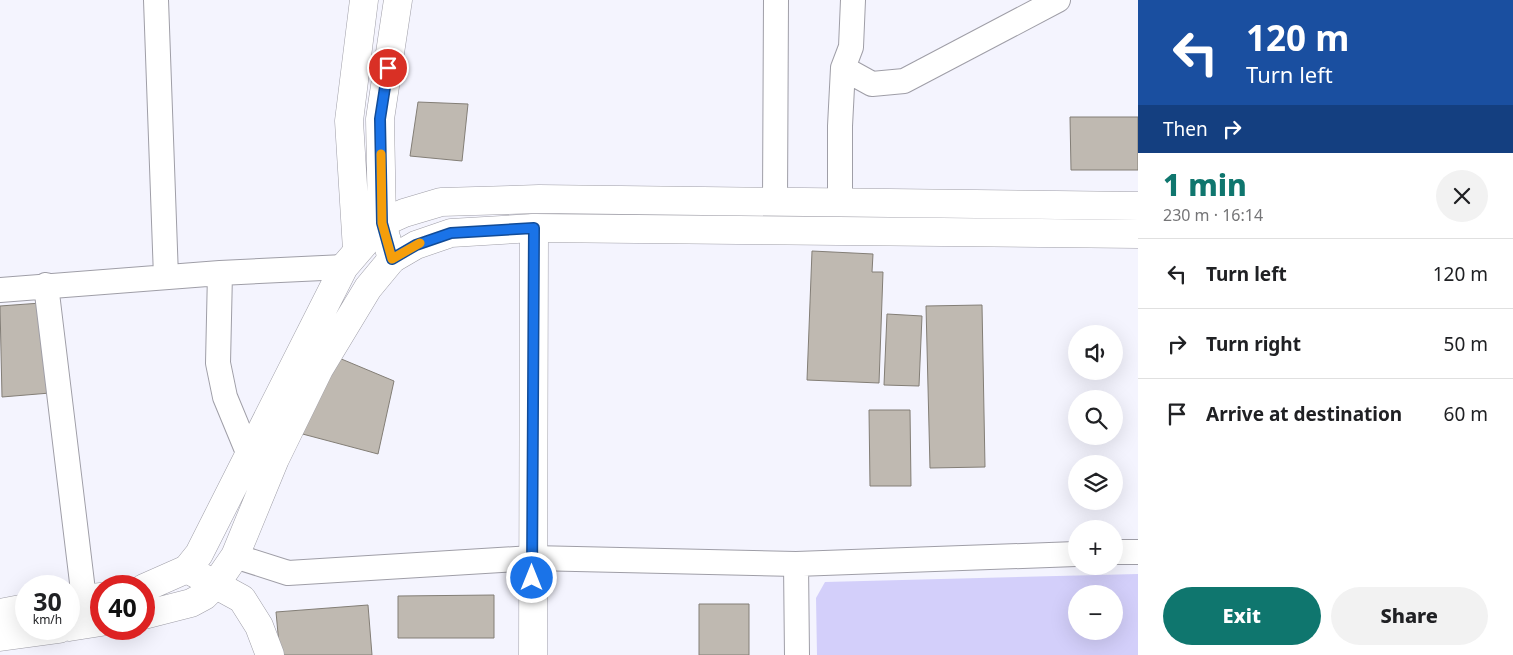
<!DOCTYPE html>
<meta charset="utf-8">
<style>
:root{--surface:#fff;--page:#f2f2f2;--text:#202124;--muted:#757577;--line:#e0e0e0;--accent:#0f766e}
body{margin:0;font-family:"Noto Sans",sans-serif;background:var(--page);color:var(--text);height:100vh;display:flex;flex-direction:column;font-size:19px;white-space:nowrap}
*{box-sizing:border-box;margin:0}
p{font-size:16px;color:var(--muted)}
.icon{flex:none;width:28px;height:28px;fill:none;stroke:currentColor;stroke-width:2;stroke-linecap:round;stroke-linejoin:round}
.map{position:relative;flex:1;overflow:hidden}
.drawer{display:flex;flex-direction:column;background:var(--surface);width:375px}
.drawer>*{flex:none}
.hud{background:#1a4fa0;color:#fff;overflow:hidden}
.tools{position:absolute;left:1068px;top:325px;display:grid;gap:10px}
.tools a{display:grid;place-items:center;width:55px;height:55px;border-radius:50%;background:var(--surface);box-shadow:0 5px 20px #0002;font-size:25px}
.speed{position:absolute;left:15px;top:575px;display:flex;gap:10px;font-size:25px;font-weight:700;text-align:center}
.speed>*{display:grid;place-content:center;width:65px;height:65px;border-radius:50%;background:var(--surface);box-shadow:0 5px 20px #0002;line-height:1}
.speed small{font-size:12px;font-weight:400}
.speed .limit{border:8px solid #d22;background:#fff;color:#111}
.pin{position:absolute;display:grid;place-items:center;width:42px;height:42px;color:#fff;margin:-21px;border:2px solid #fff;border-radius:50%;box-shadow:0 1px 5px #0007}
.me{position:absolute;width:55px;margin:-28px;rotate:0deg;stroke-linejoin:round;filter:drop-shadow(0 0 4px #0008)}
.turn{display:flex;align-items:center;gap:18px;height:105px;padding:0 25px;font-size:22px}
.turn .icon{width:65px;height:65px;stroke-width:2.5}
.turn b{display:block;font-size:35px;line-height:42px}
.then{display:flex;align-items:center;height:48px;padding:0 25px;background:#0003;gap:10px;font-size:19px}
.round{display:grid;place-items:center;flex:none;width:52px;height:52px;border-radius:26px;background:var(--page)}
.head{display:flex;align-items:center;justify-content:space-between;height:85px;padding:0 25px}
h1{font-size:30px;font-weight:800;line-height:38px;color:var(--accent)}
.cta{display:flex;gap:10px;margin-top:auto;padding:10px 25px}
.cta a{flex:1;height:58px;border-radius:30px;background:var(--accent);color:#fff;font-size:20px;font-weight:800;line-height:58px;text-align:center}
.cta a+a{background:var(--page);color:var(--text)}
ul{padding:0;list-style:none}
li{display:flex;align-items:center;gap:15px;height:70px;padding:0 25px;border-top:1px solid var(--line)}
li div{flex:1}
li b{display:block;font-size:19px}
li em{font-style:normal}
main{display:flex;flex:1;min-height:0}
.map>svg:first-child{display:block}
</style>
<main>
<div class="map">
<svg width="1138" height="655" viewBox="0 0 1138 655">
<rect width="100%" height="100%" fill="#f4f4fe"/>
<path fill="#d3cffa" fill-rule="evenodd" d="M1138,574V655H817L816,598L825,582ZM1076,594H1114V631H1076Z"/>
<path fill="#bfb9b1" stroke="#837e76" d="M418,102L468,104L462,161L410,156Z
M1070,117H1138V170H1071Z
M812,251L873,254L872,272H883L879,383L807,380Z
M41,303L50,393L2,397L0,306Z
M982,305L985,467L930,468L926,306Z
M887,314L922,316L919,386L884,385Z
M339,358L394,381L378,454L295,432Z
M869,410H910L911,486H870Z
M494,595V638H398V596Z
M699,604H749V655H699Z
M368,605L372,655H280L276,612Z"/>
<g fill="none" stroke-linecap="round" stroke-linejoin="round">
<defs>
<path id="minor" d="M156,0L166,277
M853,0L851,47L843,68L872,84L904,81L1058,0
M775,201L776,0
M840,202V126L843,68
M220,273L218,363L225,397L249,455
M46,285L84,599
M0,290L220,273L344,267
M1114,552H1138
M235,556L288,573L532,558L796,564L1076,554
M796,564L797,655"/>
<path id="tertiary" d="M357,250L349,121L364,0
M392,259L382,223L380,119L398,0
M187,569L242,599L259,626L270,655
M533,655L534,228"/>
<path id="trunk" d="M144,588L187,569L199,554L344,267L382,223L404,213L441,202L539,199L1138,206
M69,601L101,597
M0,613L26,608
M144,615L191,603L204,596L215,585L235,556L275,459L319,369L368,288L392,259L416,245L451,233L534,228L1138,234
M69,627L101,622
M0,637L59,629"/>
</defs>
<use href="#minor" stroke="#9f9ea7" stroke-width="26"/>
<use href="#tertiary" stroke="#9f9ea7" stroke-width="29"/>
<use href="#trunk" stroke="#9f9ea7" stroke-width="29"/>
<use href="#minor" stroke="#fff" stroke-width="24"/>
<use href="#tertiary" stroke="#fff" stroke-width="28"/>
<use href="#trunk" stroke="#fff" stroke-width="28"/>
</g>
<g fill="none" stroke-linecap="round" stroke-linejoin="round">
<defs>
<path id="route" d="M388,68L380,119L382,223L392,259L416,245L451,233L534,228L532,578"/>
</defs>
<use href="#route" stroke="#114b97" stroke-width="12"/>
<use href="#route" stroke="#1a73e8" stroke-width="9"/>
<path stroke="#f59e0b" stroke-width="9" d="M381,154L382,223L392,259L420,243"/>
</g>
</svg>
<div class="tools">
<a><svg class="icon" aria-label="sound" viewBox="0 0 24 24"><path d="M4 9h4l5-4v14l-5-4H4zM17 9q2 3 0 6"/></svg></a>
<a><svg class="icon" aria-label="search" viewBox="0 0 24 24"><circle cx="10" cy="10" r="6"/><path d="M15 15l6 6"/></svg></a>
<a><svg class="icon" aria-label="layers" viewBox="0 0 24 24"><path d="M12 4l9 5-9 5-9-5zM3 14l9 5 9-5"/></svg></a>
<a>+</a>
<a>−</a>
</div>
<div class="speed"><div>30<small>km/h</small></div><div class="limit">40</div></div>
<div class="pin" style="left:388px;top:68px;background:#d93025"><svg class="icon" aria-label="arrive" viewBox="0 0 24 24"><path d="M6 21V4h12l-3 4 3 4H6"/></svg></div>
<svg class="me" style="left:532px;top:578px" viewBox="-20 -20 40 40"><circle r="17" fill="#1a73e8" stroke="#fff" stroke-width="3"/><path d="M0-11L8 9 0 5-8 9z" fill="#fff"/></svg>
</div>
<section class="drawer">
<div class="hud">
<div class="turn"><svg class="icon" aria-label="left" viewBox="0 0 24 24"><path d="M17 20v-9H6M10 6l-5 5 5 5"/></svg><div><b>120 m</b>Turn left</div></div>
<div class="then">Then<svg class="icon" aria-label="right" viewBox="0 0 24 24"><path d="M7 20v-9h11M14 6l5 5-5 5"/></svg></div>
</div>
<div class="head"><div><h1>1 min</h1><p>230 m · 16:14</p></div><a class="round"><svg class="icon" aria-label="close" viewBox="0 0 24 24"><path d="M6 6l12 12M18 6L6 18"/></svg></a></div>
<ul>
<li><svg class="icon" aria-label="left" viewBox="0 0 24 24"><path d="M17 20v-9H6M10 6l-5 5 5 5"/></svg><div><b>Turn left</b></div><em>120 m</em></li>
<li><svg class="icon" aria-label="right" viewBox="0 0 24 24"><path d="M7 20v-9h11M14 6l5 5-5 5"/></svg><div><b>Turn right</b></div><em>50 m</em></li>
<li><svg class="icon" aria-label="arrive" viewBox="0 0 24 24"><path d="M6 21V4h12l-3 4 3 4H6"/></svg><div><b>Arrive at destination</b></div><em>60 m</em></li>
</ul>
<div class="cta"><a>Exit</a><a>Share</a></div>
</section>
</main>
